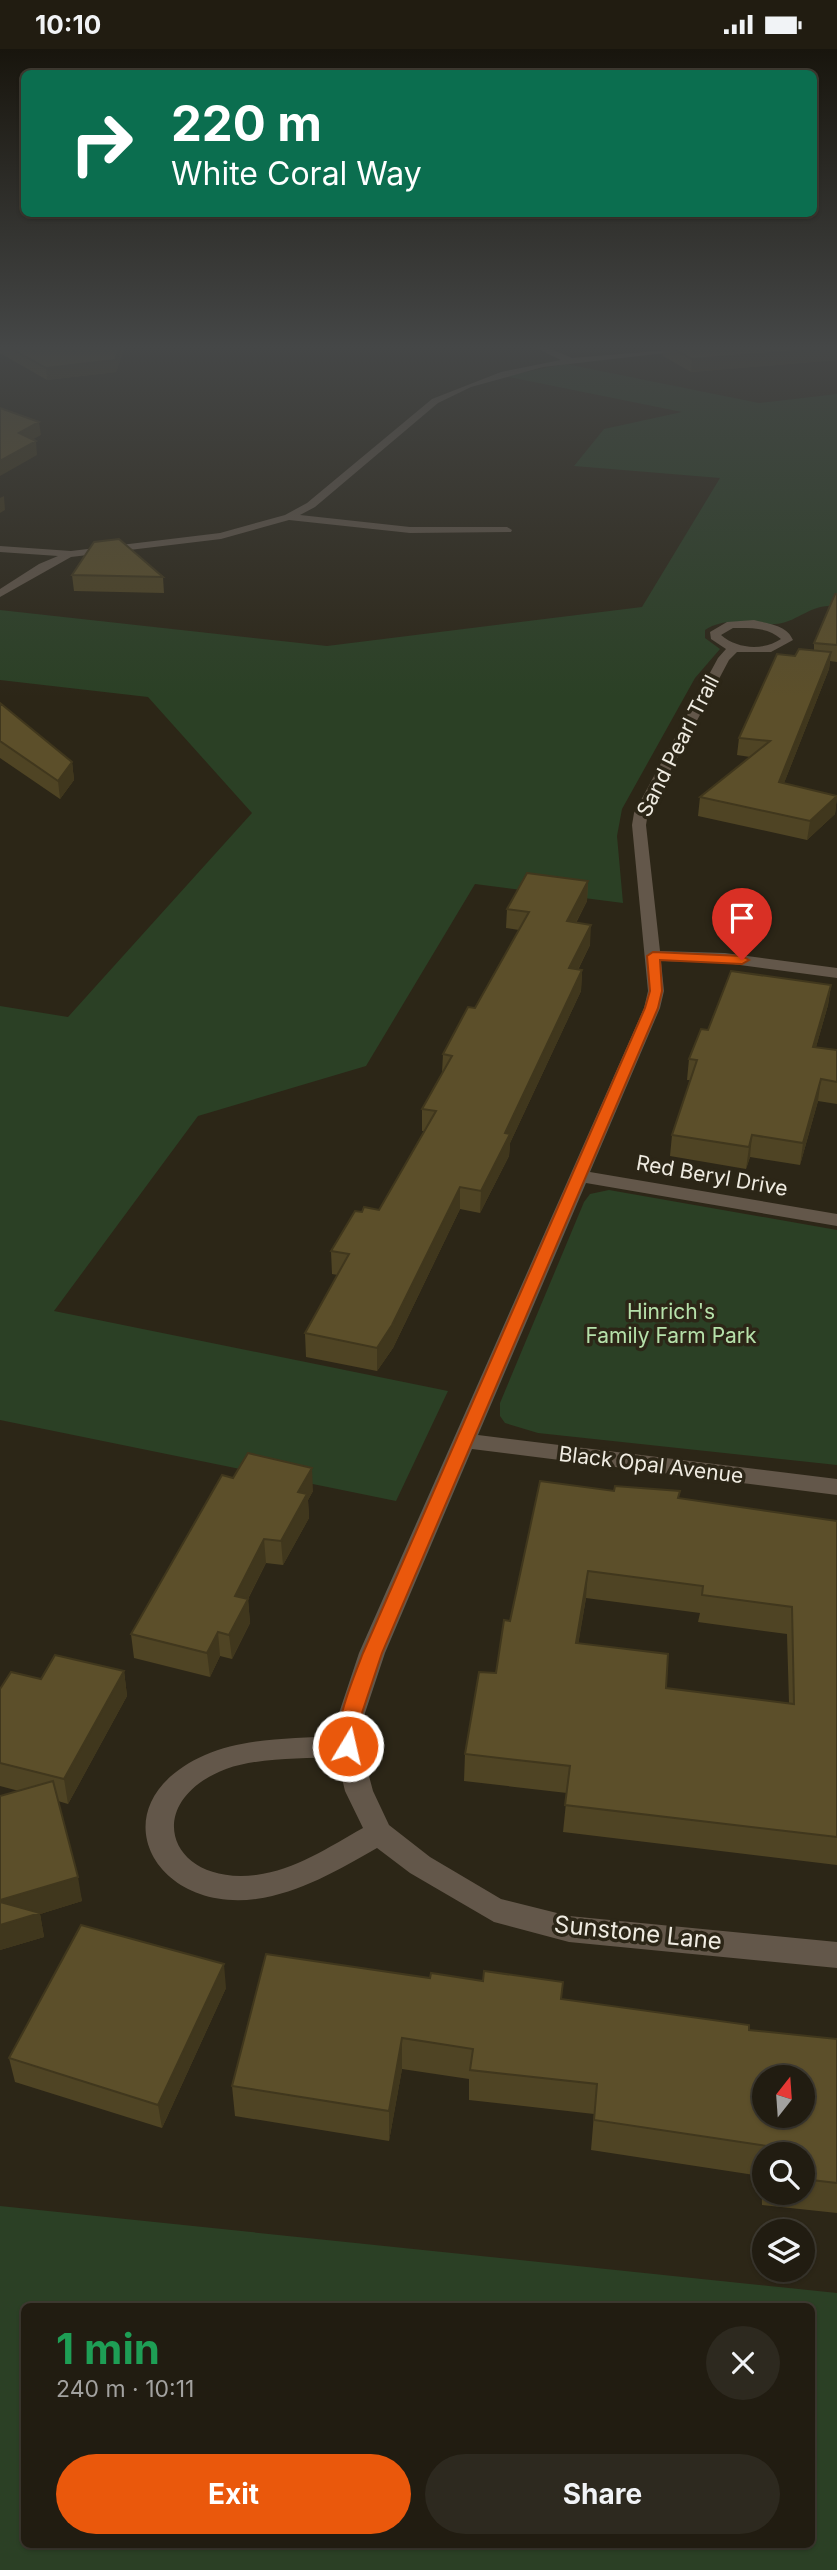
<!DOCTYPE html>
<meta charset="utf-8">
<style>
:root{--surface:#211c11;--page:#2d291f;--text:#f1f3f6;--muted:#a2a19f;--line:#3e3a31;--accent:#ea580c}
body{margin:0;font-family:Inter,sans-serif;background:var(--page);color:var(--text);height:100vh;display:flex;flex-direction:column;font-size:26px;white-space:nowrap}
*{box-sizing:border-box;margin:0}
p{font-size:23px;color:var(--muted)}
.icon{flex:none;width:38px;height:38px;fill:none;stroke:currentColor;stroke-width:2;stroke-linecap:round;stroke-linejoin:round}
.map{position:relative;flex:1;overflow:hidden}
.details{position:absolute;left:21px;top:2254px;width:794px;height:245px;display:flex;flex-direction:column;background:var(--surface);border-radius:10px;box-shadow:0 2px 5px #0004,0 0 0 2px var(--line)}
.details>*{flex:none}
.top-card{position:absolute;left:21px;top:21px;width:796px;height:147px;border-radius:10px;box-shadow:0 2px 5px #0004,0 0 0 2px var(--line);background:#0b6e4f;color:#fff;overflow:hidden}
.needle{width:46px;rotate:17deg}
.fabs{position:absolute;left:752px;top:2016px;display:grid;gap:14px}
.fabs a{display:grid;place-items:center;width:63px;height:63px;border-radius:50%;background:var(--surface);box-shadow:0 2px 5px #0004,0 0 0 2px var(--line);font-size:35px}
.pin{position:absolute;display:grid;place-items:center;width:60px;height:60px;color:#fff;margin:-72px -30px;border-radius:50% 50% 50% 0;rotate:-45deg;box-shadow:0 0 7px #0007}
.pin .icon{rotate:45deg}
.me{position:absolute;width:77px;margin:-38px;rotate:9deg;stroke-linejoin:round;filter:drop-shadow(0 0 5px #0008)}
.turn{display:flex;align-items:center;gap:24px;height:147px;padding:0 35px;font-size:32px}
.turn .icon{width:91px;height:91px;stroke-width:2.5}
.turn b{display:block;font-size:49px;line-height:60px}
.round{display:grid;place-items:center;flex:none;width:74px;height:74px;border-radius:37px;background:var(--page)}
.headline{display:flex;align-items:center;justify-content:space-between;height:119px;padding:0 35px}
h1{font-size:42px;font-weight:700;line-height:52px;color:#1e9e55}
.action{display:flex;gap:14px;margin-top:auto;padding:14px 35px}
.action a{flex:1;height:80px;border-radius:42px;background:var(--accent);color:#fff;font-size:28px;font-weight:700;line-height:80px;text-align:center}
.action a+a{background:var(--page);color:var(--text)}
.status{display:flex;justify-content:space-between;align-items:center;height:49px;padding:0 35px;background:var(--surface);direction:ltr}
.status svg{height:19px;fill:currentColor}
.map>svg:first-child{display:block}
</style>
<div class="status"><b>10:10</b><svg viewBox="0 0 49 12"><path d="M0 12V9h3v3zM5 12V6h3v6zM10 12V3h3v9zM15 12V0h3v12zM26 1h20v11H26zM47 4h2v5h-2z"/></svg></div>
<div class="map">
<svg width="837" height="2521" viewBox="0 0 837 2521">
<rect width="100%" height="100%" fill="#2c2617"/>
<path fill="#2b4025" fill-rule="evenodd" d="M566,315L759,354L837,345V557C810,554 797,574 775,575C749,577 728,566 705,581V589L720,600L695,629L622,760L617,787L623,854L475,835L366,1017L198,1067L54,1262L448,1342L396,1452L0,1371V957L68,968L252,764L148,648L0,631V561L327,597L642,558L720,429L574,417L604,380L682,363L504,327Z
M609,1141L837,1181V1416L538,1384L505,1374L500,1367V1354L584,1153L590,1145Z
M0,2157L837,2244V2521H0ZM24,2258H812V2496H24Z"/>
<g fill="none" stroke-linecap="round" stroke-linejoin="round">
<path fill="#63574a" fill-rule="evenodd" d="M528,295H539L572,309L743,295L543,318L471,338L438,354L315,458L300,466L410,478H507L512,481L511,483L410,484L289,471L221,490L71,508L0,548V540L39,515L58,507L0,503V497L71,502L220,484L285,466L307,454L432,350L501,323L561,311Z
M754,571C769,575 787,576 793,591L771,603H737L729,611L648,764L646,776L660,902L725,904L837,919V929L725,914L661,912L664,942L660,959L590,1123L837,1165V1177L586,1134L478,1386L837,1430V1446L472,1400L385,1604L365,1664L361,1697L373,1742L389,1776L430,1808L501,1850L569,1867L837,1893V1919L569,1893L494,1873L410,1824L377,1799C340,1820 300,1844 256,1850C151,1864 96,1754 205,1706C245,1688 293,1690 336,1687L339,1664L359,1604L644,959L648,942L632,776L634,764L718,609L726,600L711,590L710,583L727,573ZM733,579C750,579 768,578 781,590C763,602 737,600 721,586ZM337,1708L345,1742L363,1779C329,1798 295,1821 256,1826C168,1837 140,1753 226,1720C260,1708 302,1710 337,1708Z"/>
</g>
<path fill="#4f4424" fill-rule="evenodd" d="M0,295H126L116,323L47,331L0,304Z
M643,295H837V311L691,323L663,307L664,299L651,300Z
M72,526L163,528L164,544L74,542Z
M837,545V613L830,612L829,620L784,734L837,747L835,765L807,791L698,767L700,748L750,708L737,706L739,689L795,607L814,601V594Z
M0,654L72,713L74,731L60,750L0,709Z
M588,832L587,852L576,874L590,896L578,921H582L581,942L510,1094L509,1107L480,1164L460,1160L393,1299L377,1322L306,1308L305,1284L338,1226L332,1225L331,1202L362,1163L379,1161L424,1082H422V1060L442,1024L443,1005L475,959L519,881L506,879L507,860Z
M831,936L828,956L816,998L837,1001V1055L818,1052L800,1116L750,1108L746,1120L670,1107L672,1086L690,1031H687L689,1010L708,981Z
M233,1429L313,1442L308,1451L309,1469L283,1516L266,1514L248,1550L250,1574L232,1610L220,1607L210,1628L134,1609L131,1585Z
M614,1442L679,1449L837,1472V1816L563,1783L567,1744L464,1732L465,1705L496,1624L510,1572ZM586,1549L700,1564L698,1573L787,1585L789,1654L666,1639L578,1595Z
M124,1622L127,1647L68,1755L58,1752L82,1852L40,1865L44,1888L0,1901L19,1742L0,1737V1640L41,1630Z
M266,1905L562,1950L749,1981L837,1990V2164L762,2156L761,2127L591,2101L594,2065L469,2051V2030L402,2020L389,2092L235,2067L232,2037ZM765,2105H803V2144H765Z
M226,1939L162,2079L15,2033L9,2009Z"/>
<path fill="#40371d" d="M121,295H126L116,323L47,331L46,319Z
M652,295H664V299L651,300Z
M837,299V311L691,323L692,310Z
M39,373L41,386L21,397L19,384Z
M36,392L37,406L0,427V412Z
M4,447L5,461L0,464V449Z
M831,603L829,620L777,752L779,733Z
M72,713L74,731L60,750L58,732Z
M837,747L835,765L807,791L810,772Z
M588,832L587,852L566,892L567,872Z
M591,876L590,896L568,940L569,919Z
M582,921L581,942L510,1094L509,1107L480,1164L481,1142L505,1084Z
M831,936L828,956L810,1019L813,998Z
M821,1030L818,1052L800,1116L803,1094Z
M752,1086L750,1108L746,1120L749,1098Z
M460,1138V1160L393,1299L377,1322V1299Z
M312,1419L313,1442L308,1451L309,1469L283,1516L281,1492L298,1443Z
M264,1490L266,1514L237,1571L235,1547Z
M588,1522L586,1549L574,1621L576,1594Z
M248,1550L250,1574L232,1610L229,1586Z
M218,1583L220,1607L210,1628L207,1604Z
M124,1622L127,1647L68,1755L64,1730Z
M78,1828L82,1852L40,1865L44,1888L0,1901V1851Z
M224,1915L226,1939L162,2079L158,2056Z
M402,1989V2020L389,2092V2062Z"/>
<path fill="#5c4f2a" stroke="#40371d" stroke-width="2" fill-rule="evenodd" d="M3,295H121L115,311L46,319Z
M665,295H837V299L692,310Z
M0,359L39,373L19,384L36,392L0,412Z
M119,490L163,528L72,526L94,493Z
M835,545H837V596L814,594Z
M799,600L831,603L779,733L837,747L810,772L700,748L770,692L739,689L777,605L795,607Z
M0,654L72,713L58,732L0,692Z
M527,824L588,832L567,872L591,876L569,919L582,921L505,1084L510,1085L481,1142L460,1138L392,1276L377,1299L305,1284L349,1205L331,1202L355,1162L362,1163L364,1158L379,1161L436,1062L422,1060L452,1007L443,1005L468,958L475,959L529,863L507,860Z
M731,922L831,936L813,998L837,1001V1033L821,1030L803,1094L752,1086L749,1098L672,1086L697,1011L689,1010L701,980L708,981Z
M248,1404L312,1419L298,1443L307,1445L281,1492L264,1490L235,1547L248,1550L229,1586L218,1583L207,1604L131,1585L222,1426L233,1429Z
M540,1432L614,1442L615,1437L680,1442L678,1449L837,1472V1788L565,1756L570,1717L465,1705L479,1623L496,1624L504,1571L510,1572ZM588,1522L703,1537L702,1546L792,1558L794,1655L666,1639L668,1605L576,1594Z
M55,1606L124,1622L64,1730L0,1714V1640L11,1623L41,1630Z
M53,1732L78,1828L0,1851V1747Z
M0,1853L40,1864L0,1876Z
M81,1876L224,1915L158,2056L9,2009Z
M266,1905L430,1929L431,1924L483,1932L484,1922L563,1933L561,1950L749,1976V1981L837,1990V2134L803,2130V2105H767V2097L594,2071L597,2035L470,2021L473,2000L402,1989L389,2062L232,2037ZM765,2028H803V2067H765Z"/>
<linearGradient id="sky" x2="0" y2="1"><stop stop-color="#18150d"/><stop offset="0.46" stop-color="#454747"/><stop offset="1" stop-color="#454747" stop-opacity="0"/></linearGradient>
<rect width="837" height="648" fill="url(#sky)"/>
<path fill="#ea580c" stroke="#983908" stroke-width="2" d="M653,903L742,907L749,911L742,915L660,911L662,942L658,959L382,1604L362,1664L355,1702H341C330,1683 355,1625 363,1604L645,959L650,942L647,907Z"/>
<g text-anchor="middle" stroke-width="7" stroke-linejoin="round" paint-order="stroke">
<g font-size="21" fill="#efebe1" stroke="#2c2617">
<text transform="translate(678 697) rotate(-63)" y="7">Sand Pearl Trail</text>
<text transform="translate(712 1127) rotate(10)" y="7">Red Beryl Drive</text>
<text transform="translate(651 1416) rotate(7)" y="7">Black Opal Avenue</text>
</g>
<g font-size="21" fill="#b6e1aa" stroke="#2c2617">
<text x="671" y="1270">Hinrich's<tspan x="671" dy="24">Family Farm Park</tspan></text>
</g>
<g font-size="24" fill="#efebe1" stroke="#2c2617">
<text transform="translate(638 1884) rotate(6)" y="8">Sunstone Lane</text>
</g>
</g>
</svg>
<div class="fabs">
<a><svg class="needle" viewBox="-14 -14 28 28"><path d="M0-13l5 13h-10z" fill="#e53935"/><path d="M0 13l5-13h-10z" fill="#a2a19f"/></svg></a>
<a><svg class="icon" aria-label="search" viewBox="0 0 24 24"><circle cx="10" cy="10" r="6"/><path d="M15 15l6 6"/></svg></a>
<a><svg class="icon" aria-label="layers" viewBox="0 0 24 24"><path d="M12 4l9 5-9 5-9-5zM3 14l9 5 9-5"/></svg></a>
</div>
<div class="pin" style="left:742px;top:911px;background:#d93025"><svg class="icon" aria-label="arrive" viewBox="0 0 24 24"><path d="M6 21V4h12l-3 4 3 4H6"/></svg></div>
<svg class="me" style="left:348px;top:1697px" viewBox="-20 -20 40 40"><circle r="17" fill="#ea580c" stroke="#fff" stroke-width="3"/><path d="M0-11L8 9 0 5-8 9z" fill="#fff"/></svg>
<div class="top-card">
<div class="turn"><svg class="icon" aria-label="right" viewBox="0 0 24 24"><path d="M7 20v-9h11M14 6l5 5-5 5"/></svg><div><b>220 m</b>White Coral Way</div></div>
</div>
<section class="details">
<div class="headline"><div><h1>1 min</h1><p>240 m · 10:11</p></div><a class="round"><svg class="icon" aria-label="close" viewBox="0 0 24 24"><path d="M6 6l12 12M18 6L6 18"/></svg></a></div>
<div class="action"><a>Exit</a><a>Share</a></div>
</section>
</div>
